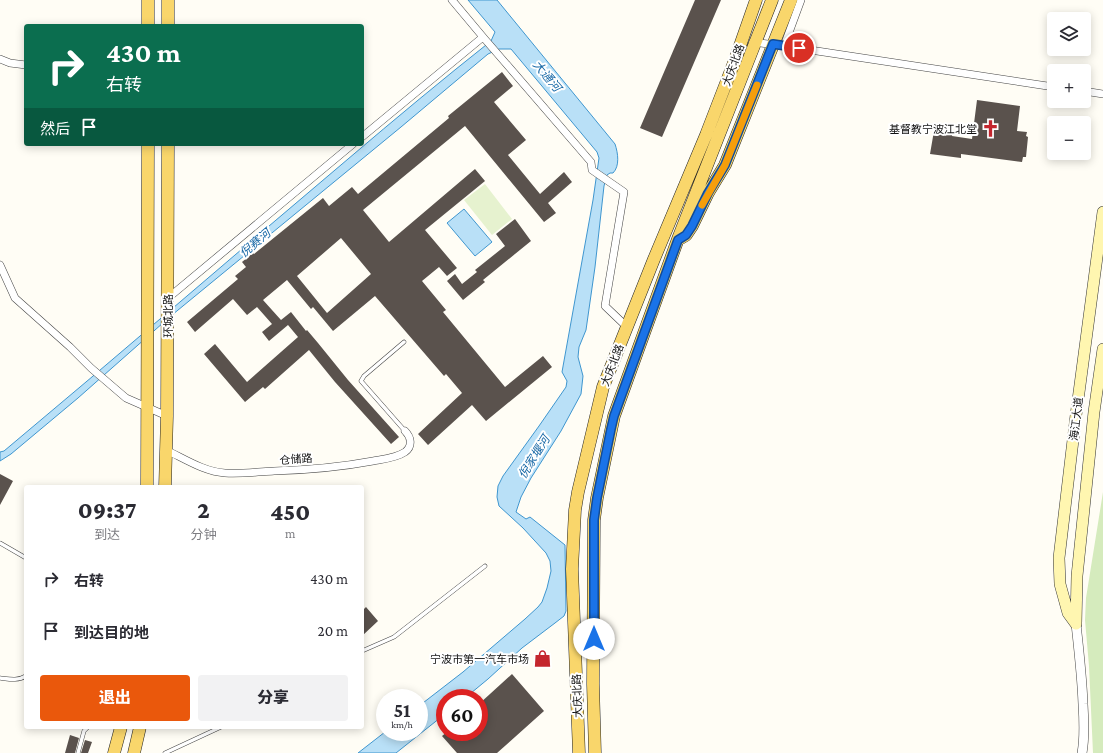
<!DOCTYPE html>
<html lang="zh">
<meta charset="utf-8">
<style>
:root{--surface:#fff;--page:#f2f2f3;--text:#2b2b33;--muted:#7c7c81;--accent:#ea580c}
body{margin:0;font-family:"Crimson Pro","Noto Sans SC",serif;background:var(--page);color:var(--text);height:100vh;display:flex;flex-direction:column;font-size:15px;white-space:nowrap}
*{box-sizing:border-box;margin:0}
p{font-size:13px;color:var(--muted)}
.icon{flex:none;width:22px;height:22px;fill:none;stroke:currentColor;stroke-width:2;stroke-linecap:round;stroke-linejoin:round}
.map{position:relative;flex:1;overflow:hidden}
.side{position:absolute;left:24px;top:485px;width:340px;height:244px;display:flex;flex-direction:column;background:var(--surface);border-radius:4px;box-shadow:0 2px 10px #0003}
.side>*{flex:none}
.guide{position:absolute;left:24px;top:24px;width:340px;height:122px;border-radius:4px;box-shadow:0 2px 10px #0003;background:#0b6e4f;color:#fff;overflow:hidden}
.controls{position:absolute;left:1047px;top:12px;display:grid;gap:8px}
.controls a{display:grid;place-items:center;width:44px;height:44px;border-radius:4px;background:var(--surface);box-shadow:0 2px 10px #0003;font-size:20px}
.speed{position:absolute;left:376px;top:689px;display:flex;gap:8px;font-size:20px;font-weight:700;text-align:center}
.speed>*{display:grid;place-content:center;width:52px;height:52px;border-radius:50%;background:var(--surface);box-shadow:0 2px 10px #0003;line-height:1}
.speed small{font-size:10px;font-weight:400}
.speed .limit{border:6px solid #d22;background:#fff;color:#111}
.pin{position:absolute;display:grid;place-items:center;width:34px;height:34px;color:#fff;margin:-17px;border:2px solid #fff;border-radius:50%;box-shadow:0 1px 4px #0007}
.me{position:absolute;width:44px;margin:-22px;rotate:0deg;stroke-linejoin:round;filter:drop-shadow(0 0 3px #0008)}
.turn{display:flex;align-items:center;gap:14px;height:84px;padding:0 16px;font-size:18px}
.turn .icon{width:52px;height:52px;stroke-width:2.5}
.turn b{display:block;font-size:28px;line-height:34px}
.then{display:flex;align-items:center;height:38px;padding:0 16px;background:#0003;gap:8px;font-size:15px}
.eta{display:flex;justify-content:space-evenly;align-items:center;height:68px;text-align:center}
.eta b{font-size:24px;font-weight:800;line-height:28px}
.primary-button{display:flex;gap:8px;margin-top:auto;padding:8px 16px}
.primary-button a{flex:1;height:46px;border-radius:4px;background:var(--accent);color:#fff;font-size:16px;font-weight:800;line-height:46px;text-align:center}
.primary-button a+a{background:var(--page);color:var(--text)}
ul{padding:0;list-style:none}
li{display:flex;align-items:center;gap:12px;height:52px;padding:0 16px}
li div{flex:1}
li b{display:block;font-size:15px}
li em{font-style:normal}
.map>svg:first-child{display:block}
</style>
<div class="map">
<svg width="1103" height="753" viewBox="0 0 1103 753">
<rect width="100%" height="100%" fill="#fffdf5"/>
<path fill="#d5ebbd" d="M1103,492V753H1093L1089,666L1085,620L1086,598Z"/>
<path fill="#e6f2cf" d="M485,184L512,219L492,235L464,200Z"/>
<path fill="#b9e0f7" stroke="#3f96cf" d="M468,0H497L615,144C618,153 620,166 613,173H610L607,175L604,186L595,267L586,330L579,347L578,357L583,376L581,394L561,431L531,478L521,497L516,512L526,519L530,517L565,545L566,611L564,616L555,623L522,648L488,679L465,698H445V714L396,753H358L385,732H419V706L463,672L525,619L538,607L542,602L547,588L551,571L550,561L546,553L523,528L499,506L497,497L498,486L503,476L539,426L566,387L567,381L562,372L593,200L599,158L597,152L511,49H499L488,54L401,127L172,315L78,398L11,454L0,461V452L4,451C119,355 233,256 348,159C395,119 443,79 491,41L495,32Z
M464,209L492,242L475,256L447,223Z"/>
<path fill="#5a524d" fill-rule="evenodd" d="M695,0H721L662,137L640,128Z
M502,72L513,86L494,102L526,140L508,155L540,194L564,172L572,182L548,203L556,213L544,222L465,126L363,210L389,242L475,169L485,181L425,230L457,268L447,276L439,267L422,281L446,310L443,312L505,387L543,356L552,367L486,421L472,405L428,445L418,434L462,393L446,374L444,376L375,296L333,331L313,307L311,309L287,280L263,300L281,320L291,312L306,331L307,330L318,343L348,380L399,437L391,444L335,382L309,350L265,389L263,387L245,402L204,354L215,344L247,382L298,337L288,325L269,341L262,332L272,324L257,307L247,315L233,299L195,332L187,322L238,279L235,276L246,267L242,262L253,253L254,254L323,198L329,206L352,187L358,194L449,118L448,116ZM341,238L371,274L327,313L297,276Z
M977,100L1020,106L1017,131L1027,132L1026,136L1028,137L1026,157H1023L1022,162L961,154V158L930,154L935,125L953,127L952,136L972,139Z
M515,219L531,241L483,280L485,282L463,300L447,281L455,274L462,284L477,272L475,270L505,246L496,234Z
M0,474L13,481L0,505Z
M366,607L378,621L362,636V611Z
M512,674L544,711L497,753H457L442,736L447,732H479V704Z
M70,735L79,738L75,753H65Z
M85,740L92,742L88,753H81Z"/>
<g fill="none" stroke-linecap="round" stroke-linejoin="round">
<defs>
<path id="service" d="M404,342L364,376L361,381L405,431
M0,543L26,558
M362,651L394,637L485,566
M0,678C9,679 18,681 26,676
M78,753L84,731L88,727
M165,753L221,727"/>
<path id="minor" d="M483,37L591,162L592,170L624,192L605,306L627,327
M753,42L784,46L1054,87
M784,46L801,0
M0,59L10,63L26,65
M1084,91L1103,94
M362,137L483,37L452,0
M0,265L15,298L70,347L91,368L126,398L167,416
M168,298L353,144
M166,450C185,459 205,472 225,473C241,474 258,472 274,471C307,470 341,467 373,461C384,459 396,458 405,452C413,446 411,437 405,431"/>
<path id="tertiary" d="M1076,624C1079,651 1082,677 1083,704C1084,720 1085,737 1082,753"/>
<path id="secondary" d="M1076,624L1068,613L1060,584L1059,558L1076,415L1103,212
M1076,624L1077,576L1094,412L1103,349"/>
<path id="primary" d="M148,26V0
M168,26V0
M681,238L686,235L692,226L708,193L725,165L791,0
M147,487L148,144
M165,487L167,416L168,144
M114,753L121,727
M134,753L140,727
M579,753L572,569L575,510L578,492L603,387L654,259L706,135L735,60L756,0
M595,753L593,684L594,520L597,498L614,416L678,239L772,0"/>
</defs>
<use href="#service" stroke="#444" stroke-width="4.5"/>
<use href="#minor" stroke="#444" stroke-width="8"/>
<use href="#tertiary" stroke="#444" stroke-width="10"/>
<use href="#secondary" stroke="#333" stroke-width="12"/>
<use href="#primary" stroke="#222" stroke-width="13"/>
<use href="#service" stroke="#fff" stroke-width="3.5"/>
<use href="#minor" stroke="#fff" stroke-width="7"/>
<use href="#tertiary" stroke="#fff" stroke-width="9"/>
<use href="#secondary" stroke="#fff6b0" stroke-width="11"/>
<use href="#primary" stroke="#f9d66b" stroke-width="12"/>
</g>
<g fill="none" stroke-linecap="round" stroke-linejoin="round">
<defs>
<path id="route" d="M594,639V520L597,498L611,429L614,416L678,240L686,235L692,226L708,193L725,165L773,44L799,48"/>
</defs>
<use href="#route" stroke="#114b97" stroke-width="10"/>
<use href="#route" stroke="#1a73e8" stroke-width="7"/>
<path stroke="#f59e0b" stroke-width="7" d="M702,205L725,165L757,85"/>
</g>
<defs>
<symbol id="church-bare" viewBox="-9 -9 18 18"><path d="M-1.2-6h2.4v3.5h3.3v2.4h-3.3V6h-2.4V-.1h-3.3v-2.4h3.3Z" fill="#c4262e" stroke="#fff" stroke-width="2.5" paint-order="stroke"/></symbol>
<symbol id="shop-bare" viewBox="-9 -9 18 18"><path d="M-5-2.5h2.3a2.7 3.5 0 0 1 5.4 0H5L5.5 6h-11ZM-1.5-2.5h3a1.5 2.3 0 0 0-3 0Z" fill="#c4262e" stroke="#fff" stroke-width="2.5" paint-order="stroke"/></symbol>
</defs>
<g fill-rule="evenodd">
<use href="#church-bare" x="978" y="116" width="25" height="25"/>
<use href="#shop-bare" x="530" y="646" width="25" height="25"/>
</g>
<g text-anchor="middle" stroke-width="4" stroke-linejoin="round" paint-order="stroke">
<g font-size="11" fill="#111" stroke="#fff">
<text transform="translate(733 65) rotate(-70)" y="4">大庆北路</text>
<text transform="translate(168 316) rotate(-90)" y="4">环城北路</text>
<text transform="translate(612 365) rotate(-69)" y="4">大庆北路</text>
<text transform="translate(1076 419) rotate(-83)" y="4">海江大道</text>
<text transform="translate(296 459) rotate(-4)" y="4">仓储路</text>
<text transform="translate(577 696) rotate(-92)" y="4">大庆北路</text>
</g>
<g font-size="11" fill="#111" stroke="#fff" text-anchor="end">
<text x="977" y="133">基督教宁波江北堂</text>
<text x="529" y="663">宁波市第一汽车市场</text>
</g>
<g font-size="12" font-style="italic" fill="#1768a6" stroke="#fff">
<text transform="translate(547 76) rotate(50)" y="4">大通河</text>
<text transform="translate(255 243) rotate(-40)" y="4">倪赛河</text>
<text transform="translate(534 457) rotate(-58)" y="4">倪家堰河</text>
</g>
</g>
</svg>
<div class="controls">
<a><svg class="icon" aria-label="layers" viewBox="0 0 24 24"><path d="M12 4l9 5-9 5-9-5zM3 14l9 5 9-5"/></svg></a>
<a>+</a>
<a>−</a>
</div>
<div class="speed"><div>51<small>km/h</small></div><div class="limit">60</div></div>
<div class="pin" style="left:799px;top:48px;background:#d93025"><svg class="icon" aria-label="arrive" viewBox="0 0 24 24"><path d="M6 21V4h12l-3 4 3 4H6"/></svg></div>
<svg class="me" style="left:594px;top:639px" viewBox="-20 -20 40 40"><circle r="19" fill="#fff"/><path d="M0-13L10 11 0 6-10 11z" fill="#1a73e8"/></svg>
<div class="guide">
<div class="turn"><svg class="icon" aria-label="right" viewBox="0 0 24 24"><path d="M7 20v-9h11M14 6l5 5-5 5"/></svg><div><b>430 m</b>右转</div></div>
<div class="then">然后<svg class="icon" aria-label="arrive" viewBox="0 0 24 24"><path d="M6 21V4h12l-3 4 3 4H6"/></svg></div>
</div>
<section class="side">
<div class="eta">
<div><b>09:37</b><p>到达</p></div>
<div><b>2</b><p>分钟</p></div>
<div><b>450</b><p>m</p></div>
</div>
<ul>
<li><svg class="icon" aria-label="right" viewBox="0 0 24 24"><path d="M7 20v-9h11M14 6l5 5-5 5"/></svg><div><b>右转</b></div><em>430 m</em></li>
<li><svg class="icon" aria-label="arrive" viewBox="0 0 24 24"><path d="M6 21V4h12l-3 4 3 4H6"/></svg><div><b>到达目的地</b></div><em>20 m</em></li>
</ul>
<div class="primary-button"><a>退出</a><a>分享</a></div>
</section>
</div>
